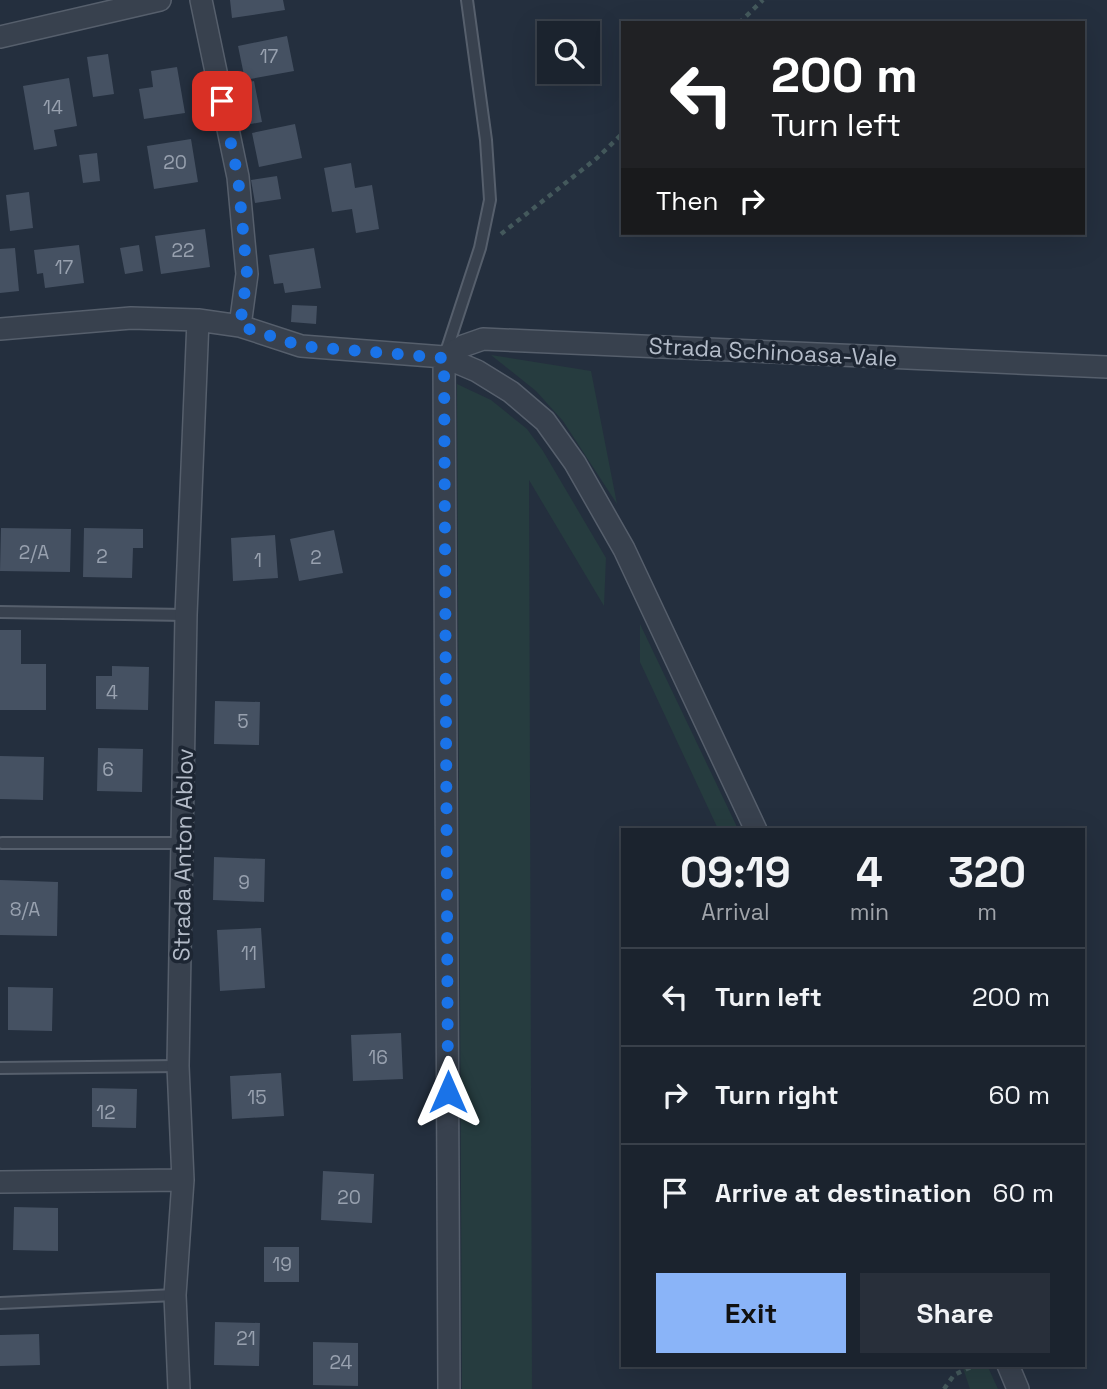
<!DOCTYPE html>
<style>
:root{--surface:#1b232e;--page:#282f3a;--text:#f1f3f6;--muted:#a0a4aa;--line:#39404a;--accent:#8ab4f8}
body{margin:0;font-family:"Space Grotesk",sans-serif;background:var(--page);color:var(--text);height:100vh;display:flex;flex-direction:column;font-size:26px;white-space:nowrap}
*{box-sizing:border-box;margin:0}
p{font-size:23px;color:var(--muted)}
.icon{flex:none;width:38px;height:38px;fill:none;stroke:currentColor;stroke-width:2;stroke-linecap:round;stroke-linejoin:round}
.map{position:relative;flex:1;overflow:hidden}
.side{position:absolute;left:621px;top:828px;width:464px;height:539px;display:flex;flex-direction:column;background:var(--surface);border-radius:0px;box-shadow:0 7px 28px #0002,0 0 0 2px var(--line)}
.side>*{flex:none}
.guide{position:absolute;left:621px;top:21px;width:464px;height:214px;border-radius:0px;box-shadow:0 7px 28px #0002,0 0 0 2px var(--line);background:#202124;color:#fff;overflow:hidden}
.buttons{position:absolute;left:537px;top:21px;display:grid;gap:14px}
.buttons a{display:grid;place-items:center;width:63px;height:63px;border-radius:0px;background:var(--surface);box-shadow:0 7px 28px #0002,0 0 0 2px var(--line);font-size:35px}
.pin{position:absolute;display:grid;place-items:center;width:60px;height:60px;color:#fff;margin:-30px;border-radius:14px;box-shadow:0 4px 10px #0006}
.me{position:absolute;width:77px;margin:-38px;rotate:0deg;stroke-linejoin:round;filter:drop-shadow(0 0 5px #0008)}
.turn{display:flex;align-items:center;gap:24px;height:147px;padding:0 35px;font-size:32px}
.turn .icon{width:91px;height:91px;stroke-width:2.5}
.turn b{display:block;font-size:49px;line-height:60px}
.then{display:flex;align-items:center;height:66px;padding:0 35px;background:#0003;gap:14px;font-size:26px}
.eta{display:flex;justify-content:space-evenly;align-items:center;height:119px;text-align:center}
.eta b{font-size:42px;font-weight:600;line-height:49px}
.button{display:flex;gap:14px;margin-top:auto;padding:14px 35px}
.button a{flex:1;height:80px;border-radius:0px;background:var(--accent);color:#111;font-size:28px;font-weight:600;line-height:80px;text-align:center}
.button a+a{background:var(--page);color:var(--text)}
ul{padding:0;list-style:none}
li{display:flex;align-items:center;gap:21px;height:98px;padding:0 35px;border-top:2px solid var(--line)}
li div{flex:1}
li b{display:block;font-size:26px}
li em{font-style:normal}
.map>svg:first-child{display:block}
</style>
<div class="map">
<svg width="1107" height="1389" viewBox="0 0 1107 1389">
<rect width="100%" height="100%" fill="#242f3e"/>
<path fill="#263c3f" d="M491,355L591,371L617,504L563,421L536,391Z
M457,384L491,400L527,429L543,451L606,558L604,606L529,480L532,1389H462Z
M640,624L738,829H718L640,662Z
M962,1365H987L998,1389H970Z"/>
<path fill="#455162" d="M230,0H283L285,10L232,18Z
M287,36L294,71L245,80L238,46Z
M108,54L114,94L93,97L87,57Z
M177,67L185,113L144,119L139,89L153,87L151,71Z
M69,78L77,126L54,130L57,146L34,150L23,86Z
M254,81L262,122L240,126L232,86Z
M295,124L302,158L259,167L252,133Z
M191,139L198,182L154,189L147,146Z
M97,153L100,181L83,183L79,155Z
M351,163L355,188L372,185L379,229L356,233L352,209L332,212L324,168Z
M277,176L281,199L255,203L251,180Z
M29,192L33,228L10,231L6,195Z
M205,229L210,267L161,274L155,236Z
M79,245L84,283L45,288L43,273L37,274L34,250Z
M139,245L143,271L125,274L120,248Z
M15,248L19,291L0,293V249Z
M314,248L321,288L285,293L283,283L274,284L269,255Z
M292,305L317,306L316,324L291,322Z
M1,528L71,529L70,572L0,571Z
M84,528L143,529V548H133L132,578L83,577Z
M334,530L343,573L299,581L290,539Z
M275,535L278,578L233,581L231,538Z
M0,630H21V664H46V710H0Z
M112,666L149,667L148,710L96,709V676H112Z
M215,701L260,702L259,745L214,744Z
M98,748L143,749L142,792L97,791Z
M0,756L44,757L43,800L0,799Z
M214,857L265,859L264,902L213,900Z
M0,880L58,882L57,936L0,935Z
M261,928L265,988L220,991L217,930Z
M8,987L53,988L52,1031L8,1030Z
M401,1033L403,1079L353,1081L351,1035Z
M281,1073L284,1116L232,1119L230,1076Z
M92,1088L137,1089L136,1128L92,1127Z
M323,1171L374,1174L372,1223L321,1220Z
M14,1207L58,1208V1251L13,1250Z
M264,1247H299V1282H264Z
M215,1322L260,1323L259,1366L214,1365Z
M39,1334L40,1365L0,1366V1335Z
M313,1342L358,1343V1386L313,1385Z"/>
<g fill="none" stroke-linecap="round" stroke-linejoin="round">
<defs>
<path id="service" d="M445,355L480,248L490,200L486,140L467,0
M0,612L186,615
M2,843H184
M0,1068L178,1066
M0,1303L175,1295"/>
<path id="minor" d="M201,0L238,177L247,274L240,326
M0,37L160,0
M0,329L131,318L198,320L240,326L301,346L444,357L477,371L511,392L545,421L575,463L624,549L756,830
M444,357L449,1389
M444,357L463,346L483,339L1107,367
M0,1182L183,1180
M1008,1365L1018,1389
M179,1389L175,1295L183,1180L178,1066L186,615L198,320"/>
</defs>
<use href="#service" stroke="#565f6c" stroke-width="14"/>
<use href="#minor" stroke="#565f6c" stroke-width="24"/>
<path stroke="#44595c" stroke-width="4.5" stroke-dasharray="5 5" stroke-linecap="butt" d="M739,23L763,0
M501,234L597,158L623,133
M944,1389L954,1375L975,1365"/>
<use href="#service" stroke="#38414e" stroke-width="10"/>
<use href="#minor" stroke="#38414e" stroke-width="21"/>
</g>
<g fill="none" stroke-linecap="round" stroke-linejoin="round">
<path stroke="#1a73e8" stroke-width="12" stroke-dasharray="0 21.6" d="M222,101L238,177L247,274L240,326L301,346L444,358L448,1092"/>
</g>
<g text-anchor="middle" stroke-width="7" stroke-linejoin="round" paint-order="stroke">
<g font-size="19" fill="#98a1af">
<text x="269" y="63">17</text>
<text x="53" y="114">14</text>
<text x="175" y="169">20</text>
<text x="183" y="257">22</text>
<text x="64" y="274">17</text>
<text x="34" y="559">2/A</text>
<text x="102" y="563">2</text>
<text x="316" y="564">2</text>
<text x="258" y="567">1</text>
<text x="112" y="699">4</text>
<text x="243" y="728">5</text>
<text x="108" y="776">6</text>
<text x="244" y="889">9</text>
<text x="25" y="916">8/A</text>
<text x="249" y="960">11</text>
<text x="378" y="1064">16</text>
<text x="257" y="1104">15</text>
<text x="106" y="1119">12</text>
<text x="349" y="1204">20</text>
<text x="282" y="1271">19</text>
<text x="246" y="1345">21</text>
<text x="341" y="1369">24</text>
</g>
<g font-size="23" fill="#b4bcc9" stroke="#1d2633">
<text transform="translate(773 352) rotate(3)" y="8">Strada Schinoasa-Vale</text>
<text transform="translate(183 855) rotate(-89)" y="8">Strada Anton Ablov</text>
</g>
</g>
</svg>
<div class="buttons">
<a><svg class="icon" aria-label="search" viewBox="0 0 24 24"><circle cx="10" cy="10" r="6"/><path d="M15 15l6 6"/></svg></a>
</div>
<div class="pin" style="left:222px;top:101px;background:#d93025"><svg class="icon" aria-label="arrive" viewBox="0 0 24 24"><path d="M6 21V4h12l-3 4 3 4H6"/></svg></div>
<svg class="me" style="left:448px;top:1092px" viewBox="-20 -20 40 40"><path d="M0-17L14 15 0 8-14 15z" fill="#1a73e8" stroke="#fff" stroke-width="4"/></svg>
<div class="guide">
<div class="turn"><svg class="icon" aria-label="left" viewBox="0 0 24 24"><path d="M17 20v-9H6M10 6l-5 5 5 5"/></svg><div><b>200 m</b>Turn left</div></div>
<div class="then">Then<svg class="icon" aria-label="right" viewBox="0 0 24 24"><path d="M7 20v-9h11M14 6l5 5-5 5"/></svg></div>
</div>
<section class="side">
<div class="eta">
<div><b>09:19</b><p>Arrival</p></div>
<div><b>4</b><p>min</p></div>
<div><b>320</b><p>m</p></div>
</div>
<ul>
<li><svg class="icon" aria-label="left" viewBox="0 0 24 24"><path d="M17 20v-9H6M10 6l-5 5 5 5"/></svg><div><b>Turn left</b></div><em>200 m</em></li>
<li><svg class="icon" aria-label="right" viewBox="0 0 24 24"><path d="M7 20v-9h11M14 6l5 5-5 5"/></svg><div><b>Turn right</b></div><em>60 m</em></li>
<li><svg class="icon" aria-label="arrive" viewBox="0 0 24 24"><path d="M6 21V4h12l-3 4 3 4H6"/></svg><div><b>Arrive at destination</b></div><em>60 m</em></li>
</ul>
<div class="button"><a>Exit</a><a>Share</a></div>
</section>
</div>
